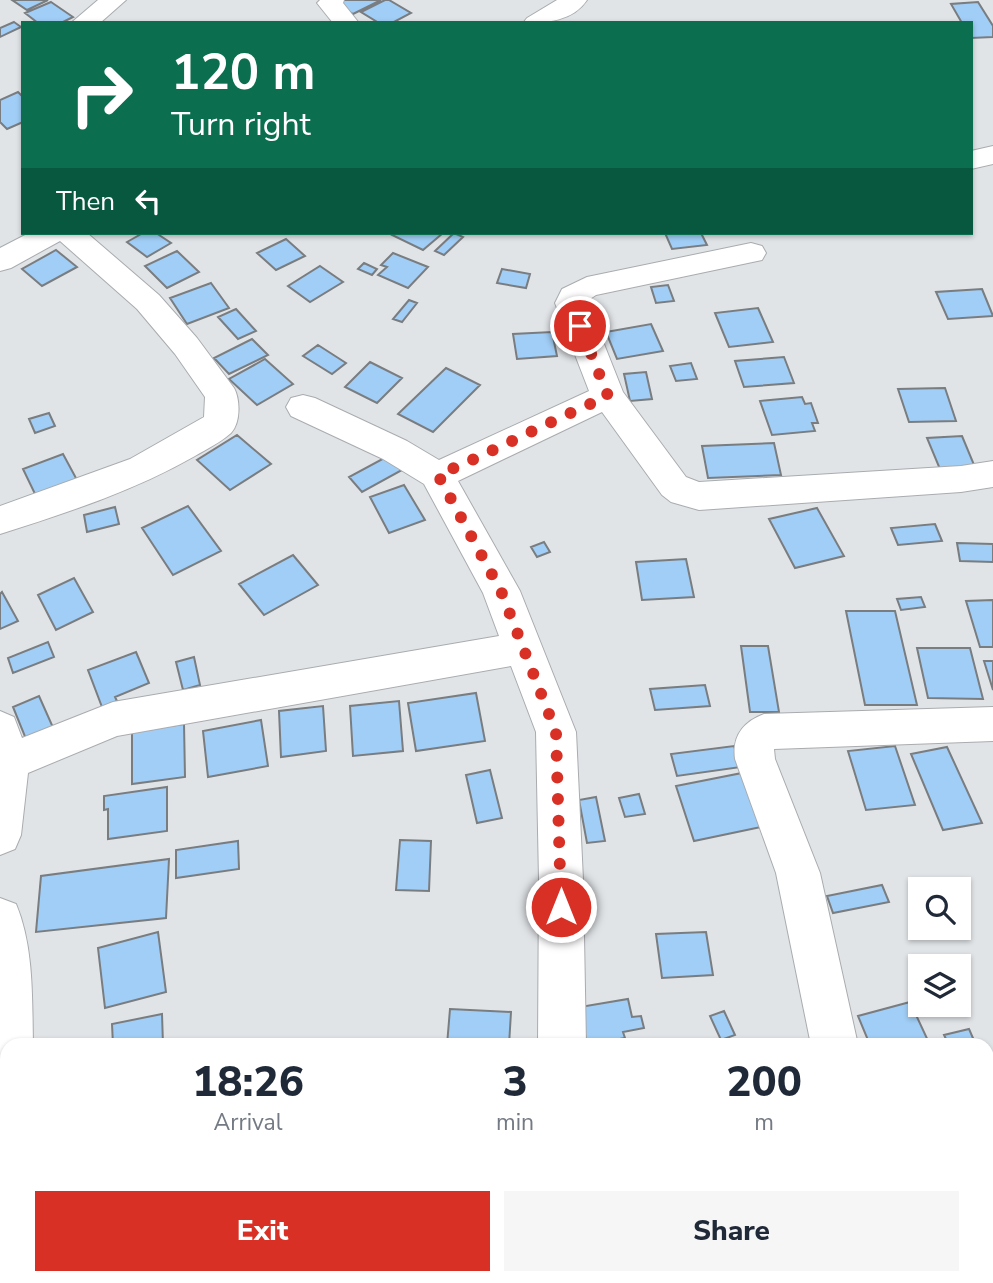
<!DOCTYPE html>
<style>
:root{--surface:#fff;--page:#f6f6f7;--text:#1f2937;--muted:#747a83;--accent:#d93025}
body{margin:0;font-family:"Nunito Sans",sans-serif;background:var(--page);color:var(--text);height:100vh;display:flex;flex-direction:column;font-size:26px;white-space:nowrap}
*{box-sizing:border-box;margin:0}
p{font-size:23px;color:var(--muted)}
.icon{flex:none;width:38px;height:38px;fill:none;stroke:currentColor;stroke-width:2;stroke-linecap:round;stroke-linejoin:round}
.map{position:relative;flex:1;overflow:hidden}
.side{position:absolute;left:0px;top:1038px;width:994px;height:247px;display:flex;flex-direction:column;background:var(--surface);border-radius:21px 21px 0 0;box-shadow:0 2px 5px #0004}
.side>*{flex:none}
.hud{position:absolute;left:21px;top:21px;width:952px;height:214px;border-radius:0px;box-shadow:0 2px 5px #0004;background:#0b6e4f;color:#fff;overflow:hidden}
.fabs{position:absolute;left:908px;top:877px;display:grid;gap:14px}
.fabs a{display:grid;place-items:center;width:63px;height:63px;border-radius:0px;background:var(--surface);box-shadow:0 2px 5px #0004;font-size:35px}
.pin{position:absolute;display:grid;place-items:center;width:60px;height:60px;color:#fff;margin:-30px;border:4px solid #fff;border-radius:50%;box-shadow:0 2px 7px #0007}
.me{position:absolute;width:77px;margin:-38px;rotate:0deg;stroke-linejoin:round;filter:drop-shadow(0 0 5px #0008)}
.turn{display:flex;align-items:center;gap:24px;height:147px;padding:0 35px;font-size:32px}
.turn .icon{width:91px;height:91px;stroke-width:2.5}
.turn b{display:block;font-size:49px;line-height:60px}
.then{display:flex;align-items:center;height:66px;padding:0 35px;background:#0003;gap:14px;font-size:26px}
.eta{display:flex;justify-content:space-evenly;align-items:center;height:119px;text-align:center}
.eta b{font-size:42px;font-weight:800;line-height:49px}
.action{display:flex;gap:14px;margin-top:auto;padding:14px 35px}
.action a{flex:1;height:80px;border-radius:0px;background:var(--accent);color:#fff;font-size:28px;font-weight:800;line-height:80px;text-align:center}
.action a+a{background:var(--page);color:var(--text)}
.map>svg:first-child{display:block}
</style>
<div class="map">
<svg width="993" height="1283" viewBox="0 0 993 1283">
<rect width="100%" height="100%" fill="#e1e4e7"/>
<path fill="#a1cef6" stroke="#7a7d80" stroke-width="2" d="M12,0H48L27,10Z
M342,0H381L353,14L335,3Z
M385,0H389L411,13L392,23H379L361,12Z
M51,2L73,17L61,23H38L25,13Z
M978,2L993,26V37L971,38V23H962L951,4Z
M14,22L21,27L0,37V28Z
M18,92L23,97V122L7,129L0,122V100Z
M143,233H156L171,243L147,257L127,242Z
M394,233H443L423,250L392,235Z
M454,233L463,237L444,255L435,251Z
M665,233H701L707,245L672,249Z
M286,239L305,256L276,270L257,253Z
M56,250L77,267L42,286L22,269Z
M177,251L199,272L167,288L145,266Z
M393,253L428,267L408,288L378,275L387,267L381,265Z
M364,263L377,269L372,275L358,269Z
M320,266L343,282L310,302L288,286Z
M502,269L530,274L526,288L497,283Z
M211,283L229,308L187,324L170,298Z
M668,285L674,301L656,303L651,287Z
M982,289L993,316L948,319L936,292Z
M409,300L417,303L402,322L393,319Z
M758,308L773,342L729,347L715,313Z
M236,309L256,331L238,339L218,317Z
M651,324L663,351L617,359L606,332Z
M552,332L557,356L517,359L513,334Z
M252,339L268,355L229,374L214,358Z
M318,345L346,363L332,374L303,356Z
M784,357L794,383L744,387L735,361Z
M265,359L293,384L257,405L229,379Z
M370,362L402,378L377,403L345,387Z
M691,363L697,379L676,381L670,366Z
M446,368L480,385L433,432L398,414Z
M646,372L652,399L630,401L624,374Z
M945,388L956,421L909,422L898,389Z
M802,397L805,404L811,403L818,423H812L815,431L772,435L760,401Z
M49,413L55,426L35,433L29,419Z
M237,435L271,464L230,490L197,460Z
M962,436L977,472L942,474L927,438Z
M774,443L781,475L708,478L702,446Z
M63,454L77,480L36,496L23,469Z
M388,456L402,470L362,492L349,477Z
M404,485L425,520L389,533L370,497Z
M188,506L221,551L173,575L142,528Z
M115,507L119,524L87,532L84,515Z
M817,508L844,556L795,568L769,519Z
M935,524L942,541L898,545L891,528Z
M544,542L550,552L537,557L531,547Z
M957,543L993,544V562L960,561Z
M293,555L318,585L264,615L239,584Z
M686,559L694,597L642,600L636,562Z
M74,578L93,612L56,630L38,595Z
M2,592L18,621L0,629V594Z
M921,597L925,607L901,610L897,599Z
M993,600V647H980L966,601Z
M846,611H895L917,705H865Z
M48,642L54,657L13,673L8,658Z
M741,646H768L779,712H750Z
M917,648H970L983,699L928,698Z
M136,652L149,683L115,697L117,701L102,707L88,670Z
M194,657L200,685L183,690L176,662Z
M984,661H993V690Z
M705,685L710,706L655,710L650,689Z
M476,693L485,741L416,751L408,703Z
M39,696L55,732L28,744L13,707Z
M399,701L403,751L353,756L350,706Z
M323,706L326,751L281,757L279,711Z
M261,720L268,766L208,777L203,731Z
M184,724L185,777L132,784V731Z
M734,746L741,767L677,776L671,754Z
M895,746L915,805L866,810L848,751Z
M947,747L982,823L943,830L911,754Z
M490,770L502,818L477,823L466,775Z
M742,773L761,827L694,841L676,786Z
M167,787V831L108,839V809L104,810V796Z
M639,794L645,814L625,817L619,798Z
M596,797L605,841L587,843L579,800Z
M400,840L431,841L429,891L396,890Z
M238,841L239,869L176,878V850Z
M169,859L166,918L36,932L41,876Z
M882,885L889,902L833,913L827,896Z
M158,932L166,992L105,1008L98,948Z
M706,932L713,975L662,978L656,934Z
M628,999L632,1017L641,1016L644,1028L623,1032L625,1038L587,1045L580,1007Z
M910,1002L930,1045H870L858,1016Z
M450,1009L511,1012L509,1045H447Z
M724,1011L735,1035L721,1040L710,1016Z
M162,1014L163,1045H113L112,1024Z
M969,1029L976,1045H949L944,1035Z
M987,1069L993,1082V1096L987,1098Z
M993,1155V1250L987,1251V1156Z
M993,1272V1283H943L968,1278H987V1273Z
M131,1278H161L153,1283H134Z
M184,1278H218L220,1283H174Z
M245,1278H309L311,1283H246Z
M421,1278H510L511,1281L422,1283Z
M730,1278H772L762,1283H732Z"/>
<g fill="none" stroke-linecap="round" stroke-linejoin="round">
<defs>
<path id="minor" d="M98,0H126L100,23H71Z
M320,0H344L343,3L359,23H333L317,3Z
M557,0H587C573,21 547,23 523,23L527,18Z
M993,146V164L971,169V151Z
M29,233H87L159,295L197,338L234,388C240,399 241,422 231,433C221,442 207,449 195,456C134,491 66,513 0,534V506L130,459L204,417L205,397L175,354L137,309L60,241L11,268L0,271V248Z
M751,243L762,246L766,253L762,260L596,295L587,301L623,392L686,477L699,482L961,466L993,461V487L961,492L699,510L671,502L662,495L602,412L458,481L520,591L576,732L583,880L586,1045H538L539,880L536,732L511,666L117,736L28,773L21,835L15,849L0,855V711L14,717L22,738L113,702L499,636L483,593L424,484L383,459L291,416L286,407L291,398L303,395L315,398L407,441L439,460L589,391L555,303L562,289L587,277Z
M993,707V741L774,749L775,759L820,873L858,1045H811L776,873L735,759C732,736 743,722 764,714Z
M0,898L16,904C34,947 32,998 33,1045H7V1145L0,1148Z
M0,1196L7,1199V1278H54L56,1283H0Z
M569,1278H621L622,1283H570Z
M868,1278H920L921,1283H869Z"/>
</defs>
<use href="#minor" stroke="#a9acaf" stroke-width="2"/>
<use href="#minor" fill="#fff" fill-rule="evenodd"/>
</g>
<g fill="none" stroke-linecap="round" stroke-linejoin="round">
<path stroke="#d93025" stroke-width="12" stroke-dasharray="0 21.6" d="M561,907L556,732L501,591L438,475C495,451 550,421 608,396L580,326"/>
</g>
</svg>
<div class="fabs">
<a><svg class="icon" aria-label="search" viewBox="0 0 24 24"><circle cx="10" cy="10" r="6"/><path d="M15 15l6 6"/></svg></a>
<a><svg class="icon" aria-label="layers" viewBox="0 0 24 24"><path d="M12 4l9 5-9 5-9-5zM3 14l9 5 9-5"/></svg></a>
</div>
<div class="pin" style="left:580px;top:326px;background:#d93025"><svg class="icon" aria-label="arrive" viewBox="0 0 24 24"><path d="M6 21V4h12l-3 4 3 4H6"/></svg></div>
<svg class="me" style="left:561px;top:907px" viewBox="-20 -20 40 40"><circle r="17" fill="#d93025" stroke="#fff" stroke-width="3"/><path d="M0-11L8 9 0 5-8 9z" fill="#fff"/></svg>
<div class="hud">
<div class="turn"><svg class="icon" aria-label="right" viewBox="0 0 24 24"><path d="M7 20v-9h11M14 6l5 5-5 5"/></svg><div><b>120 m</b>Turn right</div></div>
<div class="then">Then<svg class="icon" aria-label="left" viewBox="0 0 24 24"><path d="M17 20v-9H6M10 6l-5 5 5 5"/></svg></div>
</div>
<section class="side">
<div class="eta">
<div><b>18:26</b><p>Arrival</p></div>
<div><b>3</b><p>min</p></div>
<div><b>200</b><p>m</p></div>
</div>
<div class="action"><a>Exit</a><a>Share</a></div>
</section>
</div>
